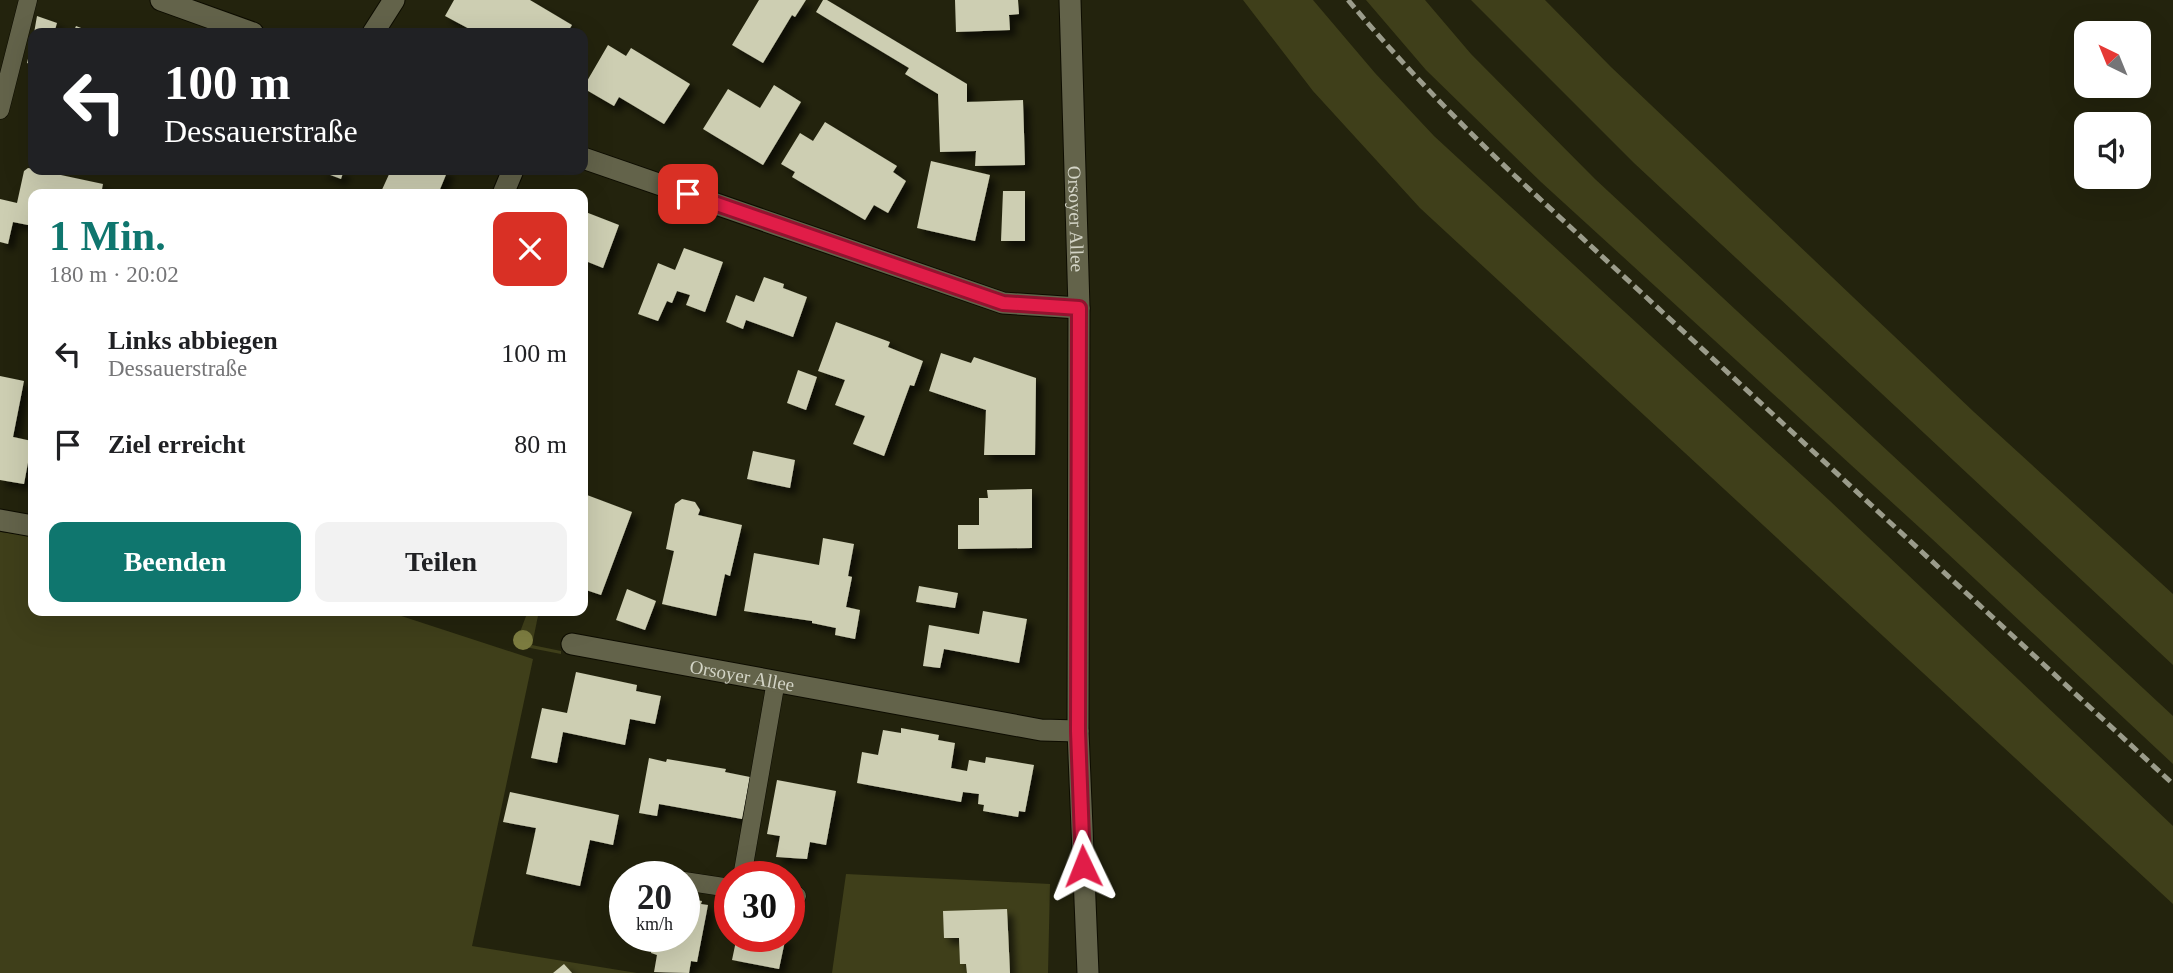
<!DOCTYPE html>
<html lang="de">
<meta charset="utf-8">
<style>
:root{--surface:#fff;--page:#f2f2f2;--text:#202124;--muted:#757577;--accent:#0f766e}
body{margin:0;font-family:"Times New Roman",serif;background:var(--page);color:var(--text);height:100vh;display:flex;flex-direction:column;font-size:26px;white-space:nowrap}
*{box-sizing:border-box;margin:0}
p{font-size:23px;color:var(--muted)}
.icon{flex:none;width:38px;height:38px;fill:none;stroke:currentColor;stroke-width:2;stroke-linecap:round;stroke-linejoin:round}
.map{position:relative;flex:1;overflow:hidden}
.side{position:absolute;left:28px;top:189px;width:560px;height:427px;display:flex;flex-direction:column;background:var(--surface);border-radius:14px;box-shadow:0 7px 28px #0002}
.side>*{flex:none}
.guide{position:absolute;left:28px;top:28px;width:560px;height:147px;border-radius:14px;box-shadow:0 7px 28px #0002;background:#202124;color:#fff;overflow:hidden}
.needle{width:46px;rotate:317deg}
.controls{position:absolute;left:2074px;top:21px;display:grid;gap:14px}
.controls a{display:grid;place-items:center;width:77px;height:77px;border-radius:14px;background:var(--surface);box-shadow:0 7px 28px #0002;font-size:35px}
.speed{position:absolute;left:609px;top:861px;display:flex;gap:14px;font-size:35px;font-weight:700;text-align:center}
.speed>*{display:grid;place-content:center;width:91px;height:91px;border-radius:50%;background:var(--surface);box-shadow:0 7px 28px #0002;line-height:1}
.speed small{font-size:18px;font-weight:400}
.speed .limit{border:10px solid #d22;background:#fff;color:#111}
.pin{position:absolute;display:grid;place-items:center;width:60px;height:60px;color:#fff;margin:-30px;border-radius:14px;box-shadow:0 4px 10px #0006}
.me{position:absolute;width:77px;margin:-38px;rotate:358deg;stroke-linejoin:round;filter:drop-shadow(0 0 5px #0008)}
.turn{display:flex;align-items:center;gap:24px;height:147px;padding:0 21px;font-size:32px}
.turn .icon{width:91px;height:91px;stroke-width:2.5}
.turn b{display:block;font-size:49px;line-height:60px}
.round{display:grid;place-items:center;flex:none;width:74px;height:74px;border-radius:14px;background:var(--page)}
.headline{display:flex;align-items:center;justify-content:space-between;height:119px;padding:0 21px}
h1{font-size:42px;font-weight:600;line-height:52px;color:var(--accent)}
.cta{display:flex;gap:14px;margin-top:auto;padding:14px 21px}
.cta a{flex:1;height:80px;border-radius:14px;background:var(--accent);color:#fff;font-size:28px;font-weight:600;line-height:80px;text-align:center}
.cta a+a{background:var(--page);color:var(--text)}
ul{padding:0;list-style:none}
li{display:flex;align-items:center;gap:21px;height:91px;padding:0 21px}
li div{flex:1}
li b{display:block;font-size:26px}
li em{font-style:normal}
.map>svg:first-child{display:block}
</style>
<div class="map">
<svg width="2173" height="973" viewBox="0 0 2173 973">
<defs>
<filter id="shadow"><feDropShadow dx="6" dy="6" stdDeviation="3.5" flood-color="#0009"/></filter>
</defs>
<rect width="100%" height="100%" fill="#23230d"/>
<path fill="#3f3f1a" d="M1243,0H1313L1375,73L1434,136L1830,501L2173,826V904L1420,208L1313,91Z
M1366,0H1425L1471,54L1595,179L2173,716V764L1931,538L1541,182L1426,70Z
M1471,0H1545L1611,67L1974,412L2173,594V665L1634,163Z
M0,532L33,536V611H386L533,659L472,946L637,973H0Z
M528,611H539L532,645L561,651V654L515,645Z
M846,874L1050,884L1048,973H832Z"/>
<path fill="#cdceb2" filter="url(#shadow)" d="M454,0H530L572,25L567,33H477L445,16Z
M759,0H806L795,17L792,15L763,63L732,45Z
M823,0H827L967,84V102L1023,100L1025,165L975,166L976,151L940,152L938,94L905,74L909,68L816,12Z
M955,0H1018L1019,14L1009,15L1010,30L956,32Z
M37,16L57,23L54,33H34Z
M76,26L94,33H73Z
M32,42H33V65L27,63Z
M608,45L626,56L631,48L690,84L664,124L619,97L614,106L583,88Z
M774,85L801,102L763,165L703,129L728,89L760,108Z
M825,122L897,166L893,172L906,181L888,213L874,205L865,220L792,177L795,172L781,164L800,133L813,141Z
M931,161L990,175L975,241L917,228Z
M28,168L103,184L101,194H33V226L13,222L8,244L0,242V199L17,203L24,171Z
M317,170H344L341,179Z
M391,170H448L438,194H380Z
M1003,191H1025V241H1001Z
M583,211L619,225L603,268L583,260Z
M684,248L723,262L705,312L686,305L690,295L677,291L672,303L667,301L658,321L638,314L658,263L675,270Z
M764,277L784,284L783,288L807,297L793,337L746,320L743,329L726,322L736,295L754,302Z
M836,322L890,342L888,347L923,361L914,386L910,385L884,456L853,444L865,416L835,405L845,380L818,371Z
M941,353L971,363L974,357L1036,378L1035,455H984L986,410L929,391Z
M798,370L817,377L806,410L787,403Z
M0,376L24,381L13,437L32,441L24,484L0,480Z
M753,451L795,460L790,488L747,479Z
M1032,489V548L958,549V525H979V498H988L987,490Z
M587,495L632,512L601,595L583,589V508Z
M682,499L695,502L700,510L698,515L742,525L730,576L725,574L716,616L662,604L674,551L666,549L675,504Z
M823,538L854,544L848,576L852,577L846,607L860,610L855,639L835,635L836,628L812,623V621L744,611L754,553L819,565Z
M919,586L958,593L955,608L916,602Z
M627,589L656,601L645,630L616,620Z
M983,611L1027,619L1019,663L944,649L940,668L923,666L929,625L979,634Z
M576,672L637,685L636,691L661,696L655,724L630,719L625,745L563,732L557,763L531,758L542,708L567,713Z
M901,728L939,735L938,740L955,743L951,768L967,771L969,760L985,763L986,757L1034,765L1025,812L1019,811L1018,817L983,811L984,805L978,804L979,794L963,792L961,802L857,783L862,752L878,755L883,730L901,733Z
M649,758L666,762L667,759L726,769L725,772L750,777L742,819L659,804L657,816L639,813Z
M777,780L836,791L826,845L810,842L807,859L776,857L780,836L767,834Z
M510,792L619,815L613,845L590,840L580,886L526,874L536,828L503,822Z
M684,898L702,901L701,904L708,905L697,962L691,961L689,973L654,972L657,955L651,953L654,936H684Z
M1007,909L1010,973H967L966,964H960L959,938H944L943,911Z
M737,936H786L779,969L732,960Z
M564,964L572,973H553Z"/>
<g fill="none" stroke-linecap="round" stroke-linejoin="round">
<defs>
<path id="service" d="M0,110L28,0
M742,877L776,681
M684,881L730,888
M789,895L797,896"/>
<g id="minor">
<path d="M161,0L253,33"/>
<path id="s1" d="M1070,0L1079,308L1078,731L1088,973"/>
<path d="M373,33L394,0"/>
<path d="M583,158L1003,303L1079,308"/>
<path d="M503,194L513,170"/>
<path d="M0,520L33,526"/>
<path id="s2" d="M572,644L1041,730L1078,731"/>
</g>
</defs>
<use href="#service" stroke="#0d0c00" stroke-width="19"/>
<use href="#minor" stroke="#0d0c00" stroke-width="23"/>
<use href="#service" stroke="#63634a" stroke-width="18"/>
<use href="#minor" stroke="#63634a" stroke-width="21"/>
<path stroke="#9b9c8b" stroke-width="5" stroke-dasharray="10 5" stroke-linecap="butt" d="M1348,0C1400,62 1455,119 1514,175L2173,784"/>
</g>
<circle fill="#7c7c40" cx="523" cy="640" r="10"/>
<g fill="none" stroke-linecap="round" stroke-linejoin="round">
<defs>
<path id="route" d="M688,194L1003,303L1079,308L1078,731L1083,866"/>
</defs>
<use href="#route" stroke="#92132f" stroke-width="18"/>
<use href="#route" stroke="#e11d48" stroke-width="12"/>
</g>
<g text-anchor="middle" stroke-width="7" stroke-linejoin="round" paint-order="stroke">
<g font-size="19" fill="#d3d4c6" stroke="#0c0c04">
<text dy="7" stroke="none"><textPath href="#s1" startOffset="219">Orsoyer Allee</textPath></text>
<text dy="7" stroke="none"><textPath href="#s2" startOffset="173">Orsoyer Allee</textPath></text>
</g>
</g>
</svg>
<div class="controls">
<a><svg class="needle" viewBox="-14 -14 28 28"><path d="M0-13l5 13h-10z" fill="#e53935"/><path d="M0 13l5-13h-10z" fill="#757577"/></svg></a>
<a><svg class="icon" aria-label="sound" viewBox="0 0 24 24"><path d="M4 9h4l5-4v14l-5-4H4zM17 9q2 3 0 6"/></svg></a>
</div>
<div class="speed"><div>20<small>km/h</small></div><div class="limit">30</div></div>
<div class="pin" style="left:688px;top:194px;background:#d93025"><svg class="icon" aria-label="arrive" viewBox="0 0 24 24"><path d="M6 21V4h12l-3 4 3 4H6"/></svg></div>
<svg class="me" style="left:1083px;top:866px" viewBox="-20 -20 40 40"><path d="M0-17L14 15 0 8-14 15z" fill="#e11d48" stroke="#fff" stroke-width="4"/></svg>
<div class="guide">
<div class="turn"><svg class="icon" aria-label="left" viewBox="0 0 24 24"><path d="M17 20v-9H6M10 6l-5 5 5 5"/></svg><div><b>100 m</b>Dessauerstraße</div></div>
</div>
<section class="side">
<div class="headline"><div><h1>1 Min.</h1><p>180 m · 20:02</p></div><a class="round" style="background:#d93025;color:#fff"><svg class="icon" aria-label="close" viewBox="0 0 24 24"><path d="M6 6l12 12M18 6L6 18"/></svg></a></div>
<ul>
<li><svg class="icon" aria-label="left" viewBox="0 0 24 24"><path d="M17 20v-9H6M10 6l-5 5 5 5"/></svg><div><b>Links abbiegen</b><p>Dessauerstraße</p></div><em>100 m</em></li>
<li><svg class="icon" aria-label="arrive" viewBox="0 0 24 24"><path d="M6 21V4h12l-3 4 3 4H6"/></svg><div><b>Ziel erreicht</b></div><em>80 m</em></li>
</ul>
<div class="cta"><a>Beenden</a><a>Teilen</a></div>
</section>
</div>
